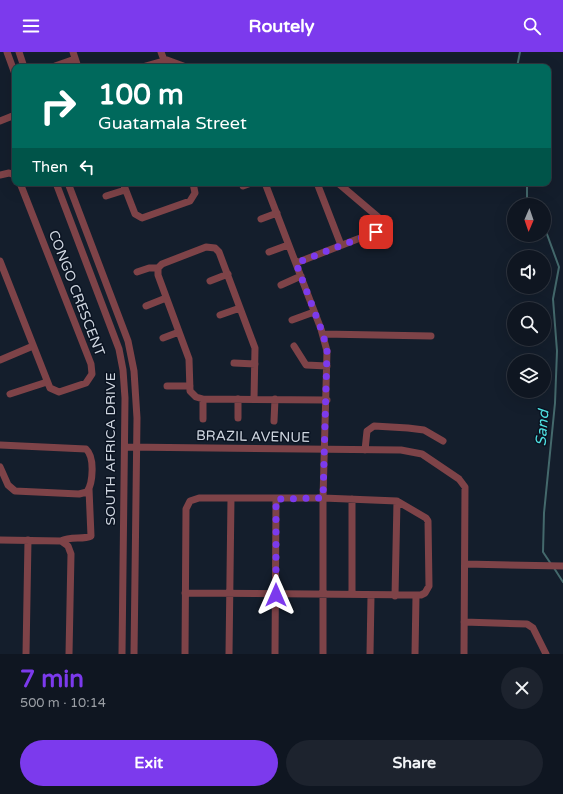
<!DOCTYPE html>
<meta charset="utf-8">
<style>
:root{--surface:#0f1621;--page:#1d232e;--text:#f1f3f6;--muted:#9b9fa5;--line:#2f353f;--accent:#7c3aed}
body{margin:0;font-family:"Varela Round",sans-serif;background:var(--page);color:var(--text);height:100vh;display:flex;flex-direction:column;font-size:15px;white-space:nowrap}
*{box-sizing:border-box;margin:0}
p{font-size:13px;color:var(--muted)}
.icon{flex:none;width:22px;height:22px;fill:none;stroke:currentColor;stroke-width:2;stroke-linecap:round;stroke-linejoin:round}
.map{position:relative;height:602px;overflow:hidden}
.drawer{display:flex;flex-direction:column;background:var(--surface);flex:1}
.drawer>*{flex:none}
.hud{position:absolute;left:12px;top:12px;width:539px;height:122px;border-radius:8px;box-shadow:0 4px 16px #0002,0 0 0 1px var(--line);background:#00695c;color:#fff;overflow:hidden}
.needle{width:26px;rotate:182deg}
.controls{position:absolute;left:507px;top:146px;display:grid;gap:8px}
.controls a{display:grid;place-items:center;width:44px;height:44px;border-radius:50%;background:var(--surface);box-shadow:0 4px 16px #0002,0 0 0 1px var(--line);font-size:20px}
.pin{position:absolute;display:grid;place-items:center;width:34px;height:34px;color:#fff;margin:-17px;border-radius:8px;box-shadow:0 2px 6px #0006}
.me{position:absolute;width:44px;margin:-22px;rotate:0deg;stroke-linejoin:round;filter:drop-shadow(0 0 3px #0008)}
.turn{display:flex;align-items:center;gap:14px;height:84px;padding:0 20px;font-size:18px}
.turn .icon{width:52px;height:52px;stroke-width:2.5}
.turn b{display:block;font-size:28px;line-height:34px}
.then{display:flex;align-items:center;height:38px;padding:0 20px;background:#0003;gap:8px;font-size:15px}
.round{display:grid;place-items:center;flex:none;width:42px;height:42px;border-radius:21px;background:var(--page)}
.headline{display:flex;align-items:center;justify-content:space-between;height:68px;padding:0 20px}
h1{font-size:24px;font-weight:800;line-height:30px;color:var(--accent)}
.button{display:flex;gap:8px;margin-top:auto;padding:8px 20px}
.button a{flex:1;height:46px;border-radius:24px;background:var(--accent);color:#fff;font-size:16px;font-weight:800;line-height:46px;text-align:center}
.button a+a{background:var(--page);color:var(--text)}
header{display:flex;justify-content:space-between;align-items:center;height:52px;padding:0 20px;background:var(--accent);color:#fff;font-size:18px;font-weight:800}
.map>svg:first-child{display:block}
</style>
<header><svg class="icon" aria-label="menu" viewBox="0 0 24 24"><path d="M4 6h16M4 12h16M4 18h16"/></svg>Routely<svg class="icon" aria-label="search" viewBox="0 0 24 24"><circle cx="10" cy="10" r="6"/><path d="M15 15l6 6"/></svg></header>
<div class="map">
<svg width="563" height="602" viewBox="0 0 563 602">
<rect width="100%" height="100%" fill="#141e2c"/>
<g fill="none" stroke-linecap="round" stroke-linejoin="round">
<path stroke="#44696c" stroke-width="2" d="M517,15L520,0
M527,131V145L532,153
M544,174L559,215L553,247L557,299L555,351L544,461L543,500L551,512
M554,516L563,530"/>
<path stroke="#7e4348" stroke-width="7" d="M7,0L15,22
M19,0L24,15
M73,0L78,15
M161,0L164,8
M55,14L75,7
M142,15L167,8L186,15
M0,69L15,63
M0,123L9,121L15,123
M56,131L119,297L123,318L125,346L122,602
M68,131L128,289L134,319L137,366L134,602
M123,131L135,162L142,166L190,149L195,141L193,131
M265,131L321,277L327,299L323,446V602
M317,131L341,193
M243,134L251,131
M106,144L125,138
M261,167L277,161
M269,200L288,193
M0,209L50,336L59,340L86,331L92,322L91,312L20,131
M296,211L373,181L379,176L380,171L378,165L338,131
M137,220L149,216H158
M210,229L228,222
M281,233L301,224
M146,254L166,246
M220,263L240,256
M292,268L314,260
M323,282L431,284
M163,286L179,280
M294,294L306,313L327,314
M0,308L33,294
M234,311L255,312
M167,334H190
M10,342L47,330
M254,347L255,296L219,200L215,196L206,195L162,212L158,216V223L189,307L190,339L196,345L203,347L327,348
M238,366V347
M203,367V347
M274,369L275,347
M0,393L86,397C95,405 93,431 87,440L79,442L15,439L8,433L0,415
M125,395L401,398L422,402L459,427L465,435L464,602
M365,398L367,379L374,374L408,376L424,378L443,389
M0,488L61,489L68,494L71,502L69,602
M61,489C71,484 83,488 91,484L89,437
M465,512L563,514
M352,542V447
M395,544L397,449
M464,570L527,572L533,576L546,602
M26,602L28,488
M185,602L186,457L190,449L199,446H323L397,449L426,466L428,469L429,534L425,541L421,543L185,541
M229,602L231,446
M275,602L276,447
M370,602L371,544
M415,602L416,544"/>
</g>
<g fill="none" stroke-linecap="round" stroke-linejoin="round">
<path stroke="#7c3aed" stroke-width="7" stroke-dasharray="0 12.6" d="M276,543V447L323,446L327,299L323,282L296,211L376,180"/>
</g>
<g text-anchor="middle" stroke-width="3" stroke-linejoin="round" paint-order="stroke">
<g font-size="14" fill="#cfd6e0" stroke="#0b1422">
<text transform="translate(77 241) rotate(69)" y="5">CONGO CRESCENT</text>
<text transform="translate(253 384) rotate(1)" y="5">BRAZIL AVENUE</text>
<text transform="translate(110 397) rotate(-90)" y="5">SOUTH AFRICA DRIVE</text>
</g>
<g font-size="15" font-style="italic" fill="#4fe1e2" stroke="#0b1422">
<text transform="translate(542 376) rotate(-85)" y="5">Sand</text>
</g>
</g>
</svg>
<div class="controls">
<a><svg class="needle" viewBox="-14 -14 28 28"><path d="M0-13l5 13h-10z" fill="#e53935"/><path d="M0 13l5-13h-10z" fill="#9b9fa5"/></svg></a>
<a><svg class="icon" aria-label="sound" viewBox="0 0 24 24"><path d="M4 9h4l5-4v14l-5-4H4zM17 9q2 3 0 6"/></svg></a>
<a><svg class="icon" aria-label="search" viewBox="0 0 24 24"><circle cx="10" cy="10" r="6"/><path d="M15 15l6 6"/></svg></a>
<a><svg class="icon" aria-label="layers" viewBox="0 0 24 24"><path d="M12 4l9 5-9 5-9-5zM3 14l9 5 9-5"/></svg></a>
</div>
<div class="pin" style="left:376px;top:180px;background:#d93025"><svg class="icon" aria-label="arrive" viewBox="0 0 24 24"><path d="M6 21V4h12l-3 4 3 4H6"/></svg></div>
<svg class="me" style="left:276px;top:543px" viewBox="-20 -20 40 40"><path d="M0-17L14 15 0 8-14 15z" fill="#7c3aed" stroke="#fff" stroke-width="4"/></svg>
<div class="hud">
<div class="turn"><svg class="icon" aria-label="right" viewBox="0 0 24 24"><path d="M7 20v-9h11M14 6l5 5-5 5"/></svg><div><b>100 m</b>Guatamala Street</div></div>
<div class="then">Then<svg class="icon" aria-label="left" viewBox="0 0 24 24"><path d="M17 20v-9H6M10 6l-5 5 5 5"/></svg></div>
</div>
</div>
<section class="drawer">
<div class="headline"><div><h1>7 min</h1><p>500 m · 10:14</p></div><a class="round"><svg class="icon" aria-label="close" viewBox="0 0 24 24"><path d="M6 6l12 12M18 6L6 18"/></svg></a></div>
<div class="button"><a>Exit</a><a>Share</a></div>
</section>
